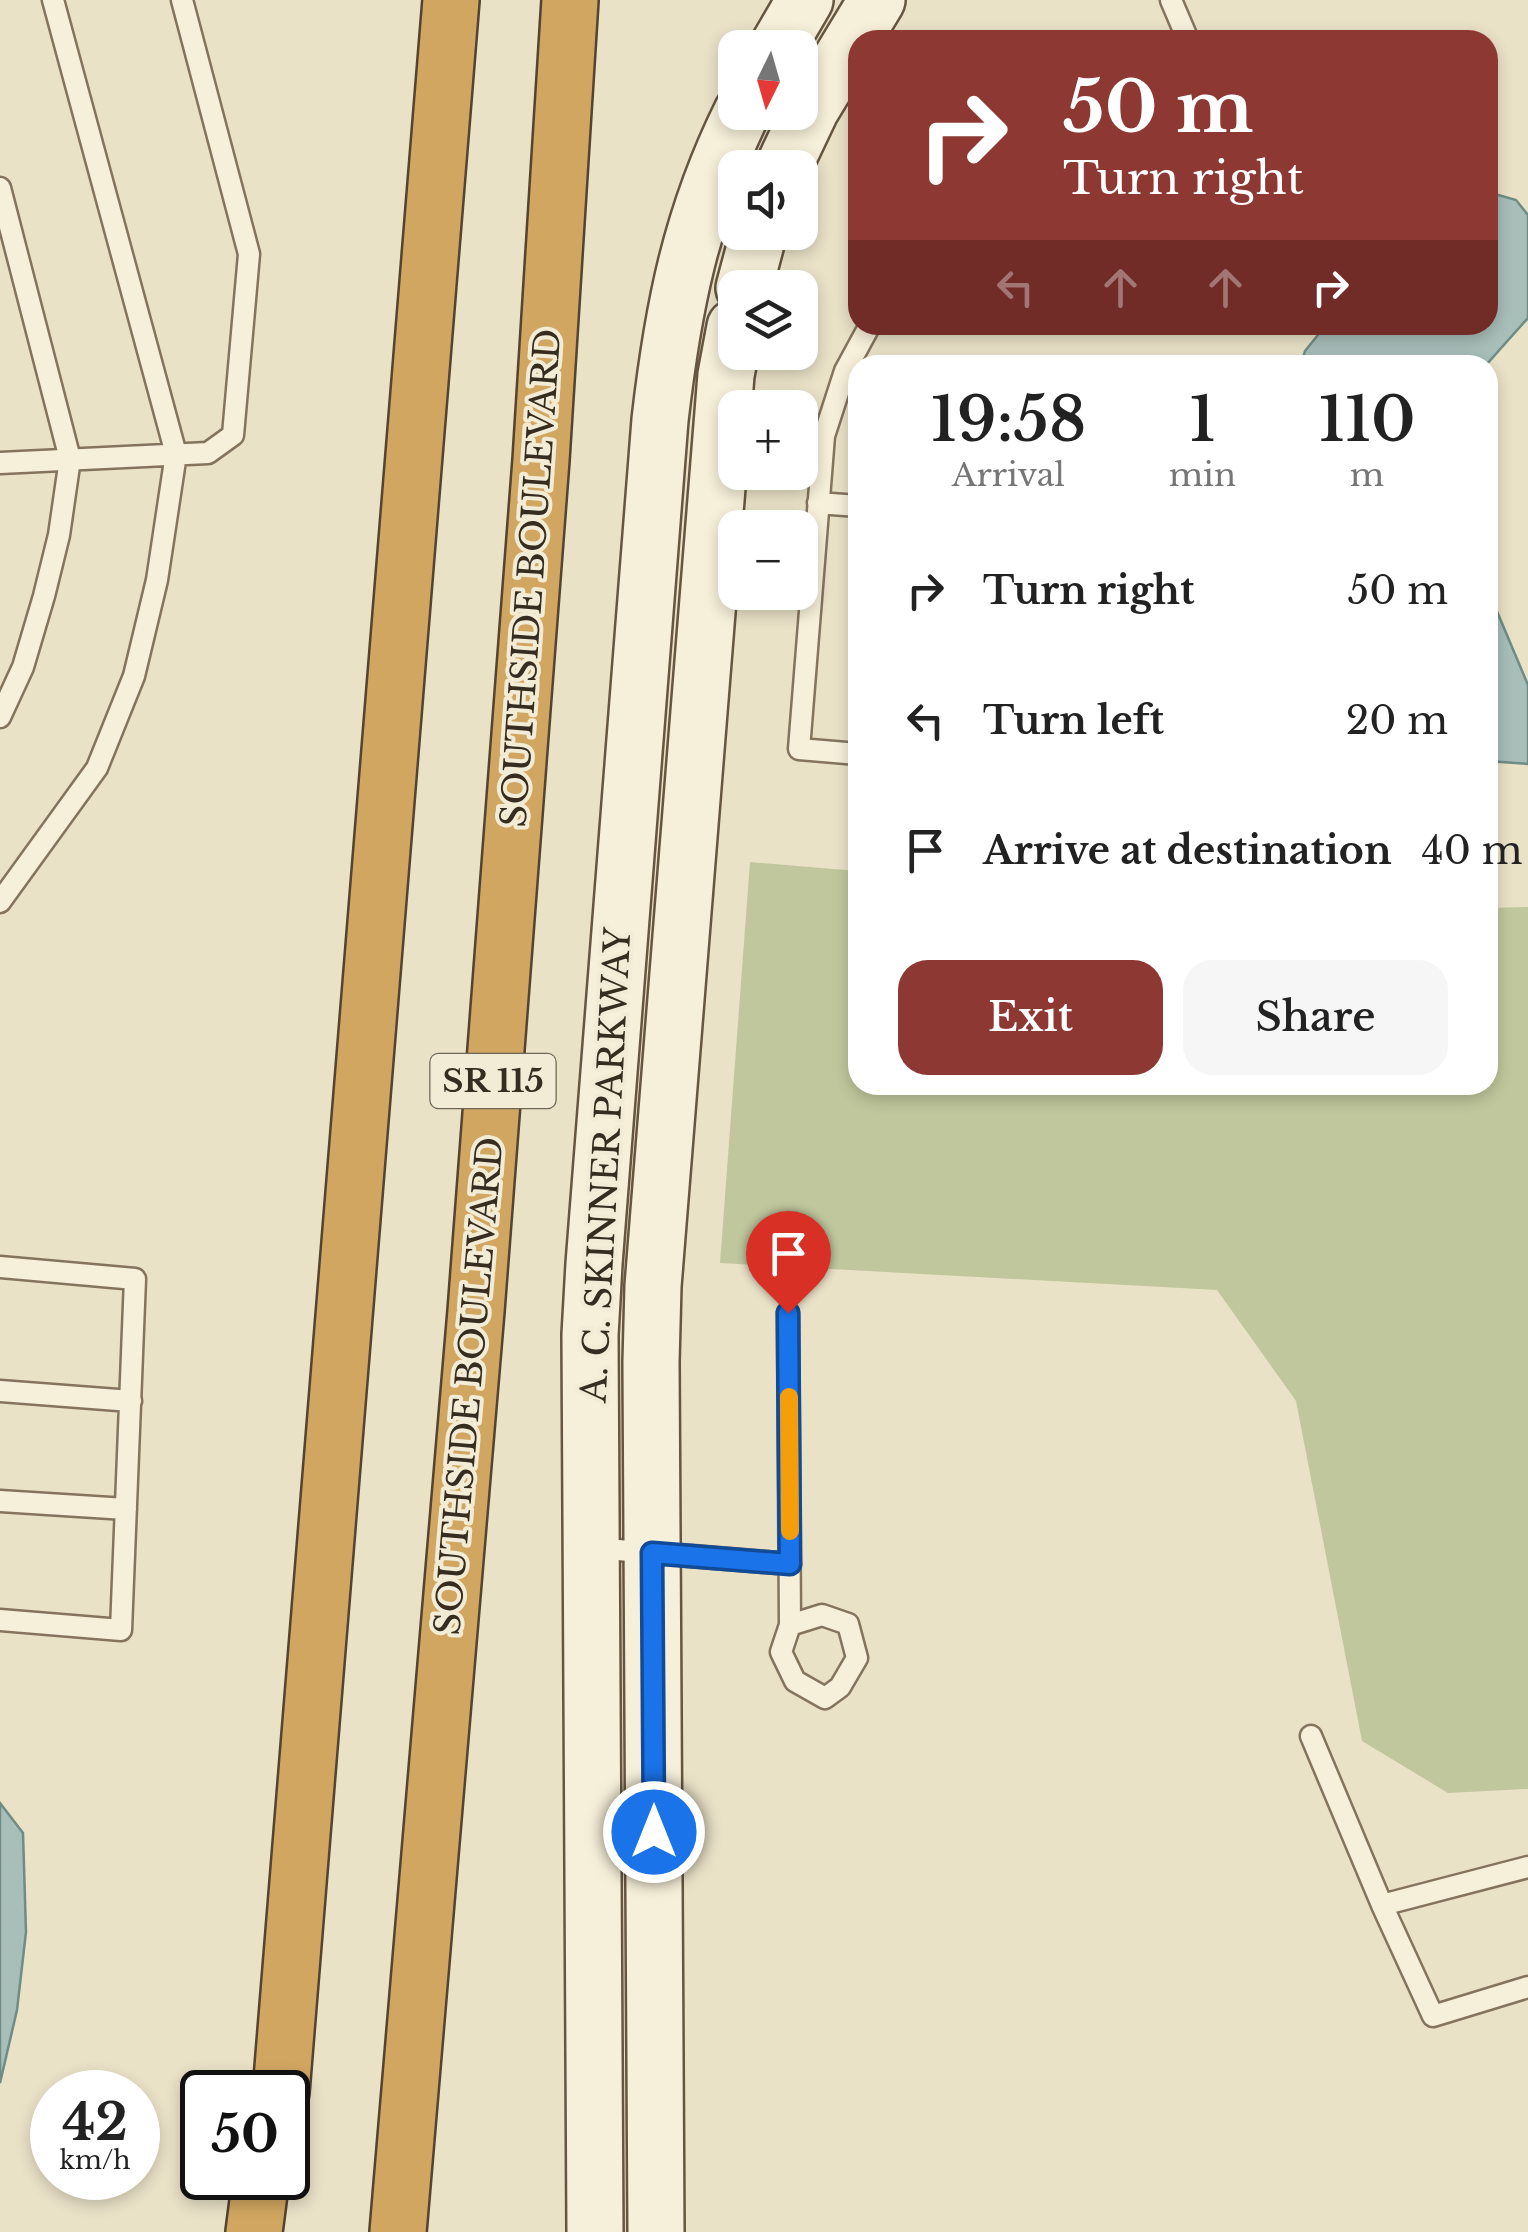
<!DOCTYPE html>
<meta charset="utf-8">
<style>
:root{--surface:#fff;--page:#f6f6f6;--text:#222;--muted:#767676;--accent:#8e3833}
body{margin:0;font-family:"Libre Baskerville",serif;background:var(--page);color:var(--text);height:100vh;display:flex;flex-direction:column;font-size:38px;white-space:nowrap}
*{box-sizing:border-box;margin:0}
p{font-size:32px;color:var(--muted)}
.icon{flex:none;width:55px;height:55px;fill:none;stroke:currentColor;stroke-width:2;stroke-linecap:round;stroke-linejoin:round}
.map{position:relative;flex:1;overflow:hidden}
.sheet{position:absolute;left:848px;top:355px;width:650px;height:740px;display:flex;flex-direction:column;background:var(--surface);border-radius:30px;box-shadow:0 5px 15px #0003}
.sheet>*{flex:none}
.guide{position:absolute;left:848px;top:30px;width:650px;height:305px;border-radius:30px;box-shadow:0 5px 15px #0003;background:#8e3833;color:#fff;overflow:hidden}
.needle{width:65px;rotate:185deg}
.buttons{position:absolute;left:718px;top:30px;display:grid;gap:20px}
.buttons a{display:grid;place-items:center;width:100px;height:100px;border-radius:20px;background:var(--surface);box-shadow:0 5px 15px #0003;font-size:50px}
.speed{position:absolute;left:30px;top:2070px;display:flex;gap:20px;font-size:50px;font-weight:700;text-align:center}
.speed>*{display:grid;place-content:center;width:130px;height:130px;border-radius:50%;background:var(--surface);box-shadow:0 5px 15px #0003;line-height:1}
.speed small{font-size:25px;font-weight:400}
.speed .limit{border:5px solid #111;border-radius:15px;background:#fff;color:#111}
.pin{position:absolute;display:grid;place-items:center;width:85px;height:85px;color:#fff;margin:-102px -42px;border-radius:50% 50% 50% 0;rotate:-45deg;box-shadow:0 0 10px #0007}
.pin .icon{rotate:45deg}
.me{position:absolute;width:110px;margin:-55px;rotate:0deg;stroke-linejoin:round;filter:drop-shadow(0 0 8px #0008)}
.turn{display:flex;align-items:center;gap:35px;height:210px;padding:0 50px;font-size:45px}
.turn .icon{width:130px;height:130px;stroke-width:2.5}
.turn b{display:block;font-size:70px;line-height:85px}
.lanes{display:flex;align-items:center;height:95px;padding:0 50px;background:#0003;justify-content:center;gap:50px;direction:ltr}
.lanes .off{opacity:.35}
.eta{display:flex;justify-content:space-evenly;align-items:center;height:170px;text-align:center}
.eta b{font-size:60px;font-weight:600;line-height:70px}
.button{display:flex;gap:20px;margin-top:auto;padding:20px 50px}
.button a{flex:1;height:115px;border-radius:30px;background:var(--accent);color:#fff;font-size:40px;font-weight:600;line-height:115px;text-align:center}
.button a+a{background:var(--page);color:var(--text)}
ul{padding:0;list-style:none}
li{display:flex;align-items:center;gap:30px;height:130px;padding:0 50px}
li div{flex:1}
li b{display:block;font-size:38px}
li em{font-style:normal}
.map>svg:first-child{display:block}
</style>
<div class="map">
<svg width="1528" height="2232" viewBox="0 0 1528 2232">
<rect width="100%" height="100%" fill="#eae2c7"/>
<path fill="#c0c79c" d="M750,862L857,871L858,1085H1488V908L1528,907V1789L1448,1793L1362,1741L1296,1401L1217,1290L720,1263Z"/>
<path fill="#a8beb9" stroke="#6f8c86" stroke-width="2.5" d="M1488,192L1516,200L1528,215V318L1486,365H1301L1305,351L1326,325H1488Z
M1488,590L1528,685V764L1488,761Z
M0,1803L23,1833L26,1932L17,2010L0,2083Z"/>
<g fill="none" stroke-linecap="round" stroke-linejoin="round">
<defs>
<path id="lane" d="M1171,0L1188,40
M0,188L70,459L59,535L44,596L23,667L0,717
M0,463L208,453L233,435L249,254L182,0
M818,503L858,506
M858,754L799,749L824,436L845,371L870,325
M0,902L97,768L134,676L157,580L176,454L53,0
M0,1267L135,1279L121,1630L0,1620
M788,1313L790,1625L781,1652L795,1681L825,1698L840,1687L857,1658L848,1624L822,1615L790,1625
M0,1391L131,1401
M0,1501L126,1509
M593,1548L790,1564
M1311,1736L1382,1905L1528,1867
M1382,1905L1433,2016L1528,1987"/>
<path id="secondary" d="M777,48L805,0
M783,168L811,109L877,0
M744,288L759,232
M595,2232L590,1335L594,1264L660,420C673,307 691,215 742,112
M656,2232L651,1362L653,1286L726,375L735,327"/>
<path id="highway" d="M281,2092L451,0
M254,2232L261,2178
M398,2232L476,1311L541,460L570,0"/>
</defs>
<use href="#lane" stroke="#84745e" stroke-width="25"/>
<use href="#secondary" stroke="#665641" stroke-width="60"/>
<use href="#highway" stroke="#524332" stroke-width="60"/>
<use href="#lane" stroke="#f6efd9" stroke-width="20"/>
<use href="#secondary" stroke="#f6efd9" stroke-width="55"/>
<use href="#highway" stroke="#d1a660" stroke-width="55"/>
</g>
<g fill="none" stroke-linecap="round" stroke-linejoin="round">
<defs>
<path id="route" d="M654,1832L652,1553L790,1564L788,1313"/>
</defs>
<use href="#route" stroke="#114b97" stroke-width="25"/>
<use href="#route" stroke="#1a73e8" stroke-width="18"/>
<path stroke="#f59e0b" stroke-width="18" d="M789,1397L790,1531"/>
</g>
<g text-anchor="middle" stroke-width="8" stroke-linejoin="round" paint-order="stroke">
<rect fill="#f2ecd6" stroke="#6e6657" stroke-width="2.5" x="430.5" y="1054" width="125" height="54" rx="8"/>
<g font-size="32" font-weight="bold" fill="#362c20">
<text x="493" y="1092">SR 115</text>
</g>
<g font-size="35" fill="#362c20" stroke="#f2ecd6">
<text transform="translate(531 578) rotate(-86)" y="12">SOUTHSIDE BOULEVARD</text>
<text transform="translate(606 1165) rotate(-87)" y="12">A. C. SKINNER PARKWAY</text>
<text transform="translate(469 1386) rotate(-85)" y="12">SOUTHSIDE BOULEVARD</text>
</g>
</g>
</svg>
<div class="buttons">
<a><svg class="needle" viewBox="-14 -14 28 28"><path d="M0-13l5 13h-10z" fill="#e53935"/><path d="M0 13l5-13h-10z" fill="#767676"/></svg></a>
<a><svg class="icon" aria-label="sound" viewBox="0 0 24 24"><path d="M4 9h4l5-4v14l-5-4H4zM17 9q2 3 0 6"/></svg></a>
<a><svg class="icon" aria-label="layers" viewBox="0 0 24 24"><path d="M12 4l9 5-9 5-9-5zM3 14l9 5 9-5"/></svg></a>
<a>+</a>
<a>−</a>
</div>
<div class="speed"><div>42<small>km/h</small></div><div class="limit">50</div></div>
<div class="pin" style="left:788px;top:1313px;background:#d93025"><svg class="icon" aria-label="arrive" viewBox="0 0 24 24"><path d="M6 21V4h12l-3 4 3 4H6"/></svg></div>
<svg class="me" style="left:654px;top:1832px" viewBox="-20 -20 40 40"><circle r="17" fill="#1a73e8" stroke="#fff" stroke-width="3"/><path d="M0-11L8 9 0 5-8 9z" fill="#fff"/></svg>
<div class="guide">
<div class="turn"><svg class="icon" aria-label="right" viewBox="0 0 24 24"><path d="M7 20v-9h11M14 6l5 5-5 5"/></svg><div><b>50 m</b>Turn right</div></div>
<div class="lanes"><svg class="icon off" aria-label="left" viewBox="0 0 24 24"><path d="M17 20v-9H6M10 6l-5 5 5 5"/></svg><svg class="icon off" aria-label="ahead" viewBox="0 0 24 24"><path d="M12 20V5M6 11l6-6 6 6"/></svg><svg class="icon off" aria-label="ahead" viewBox="0 0 24 24"><path d="M12 20V5M6 11l6-6 6 6"/></svg><svg class="icon" aria-label="right" viewBox="0 0 24 24"><path d="M7 20v-9h11M14 6l5 5-5 5"/></svg></div>
</div>
<section class="sheet">
<div class="eta">
<div><b>19:58</b><p>Arrival</p></div>
<div><b>1</b><p>min</p></div>
<div><b>110</b><p>m</p></div>
</div>
<ul>
<li><svg class="icon" aria-label="right" viewBox="0 0 24 24"><path d="M7 20v-9h11M14 6l5 5-5 5"/></svg><div><b>Turn right</b></div><em>50 m</em></li>
<li><svg class="icon" aria-label="left" viewBox="0 0 24 24"><path d="M17 20v-9H6M10 6l-5 5 5 5"/></svg><div><b>Turn left</b></div><em>20 m</em></li>
<li><svg class="icon" aria-label="arrive" viewBox="0 0 24 24"><path d="M6 21V4h12l-3 4 3 4H6"/></svg><div><b>Arrive at destination</b></div><em>40 m</em></li>
</ul>
<div class="button"><a>Exit</a><a>Share</a></div>
</section>
</div>
